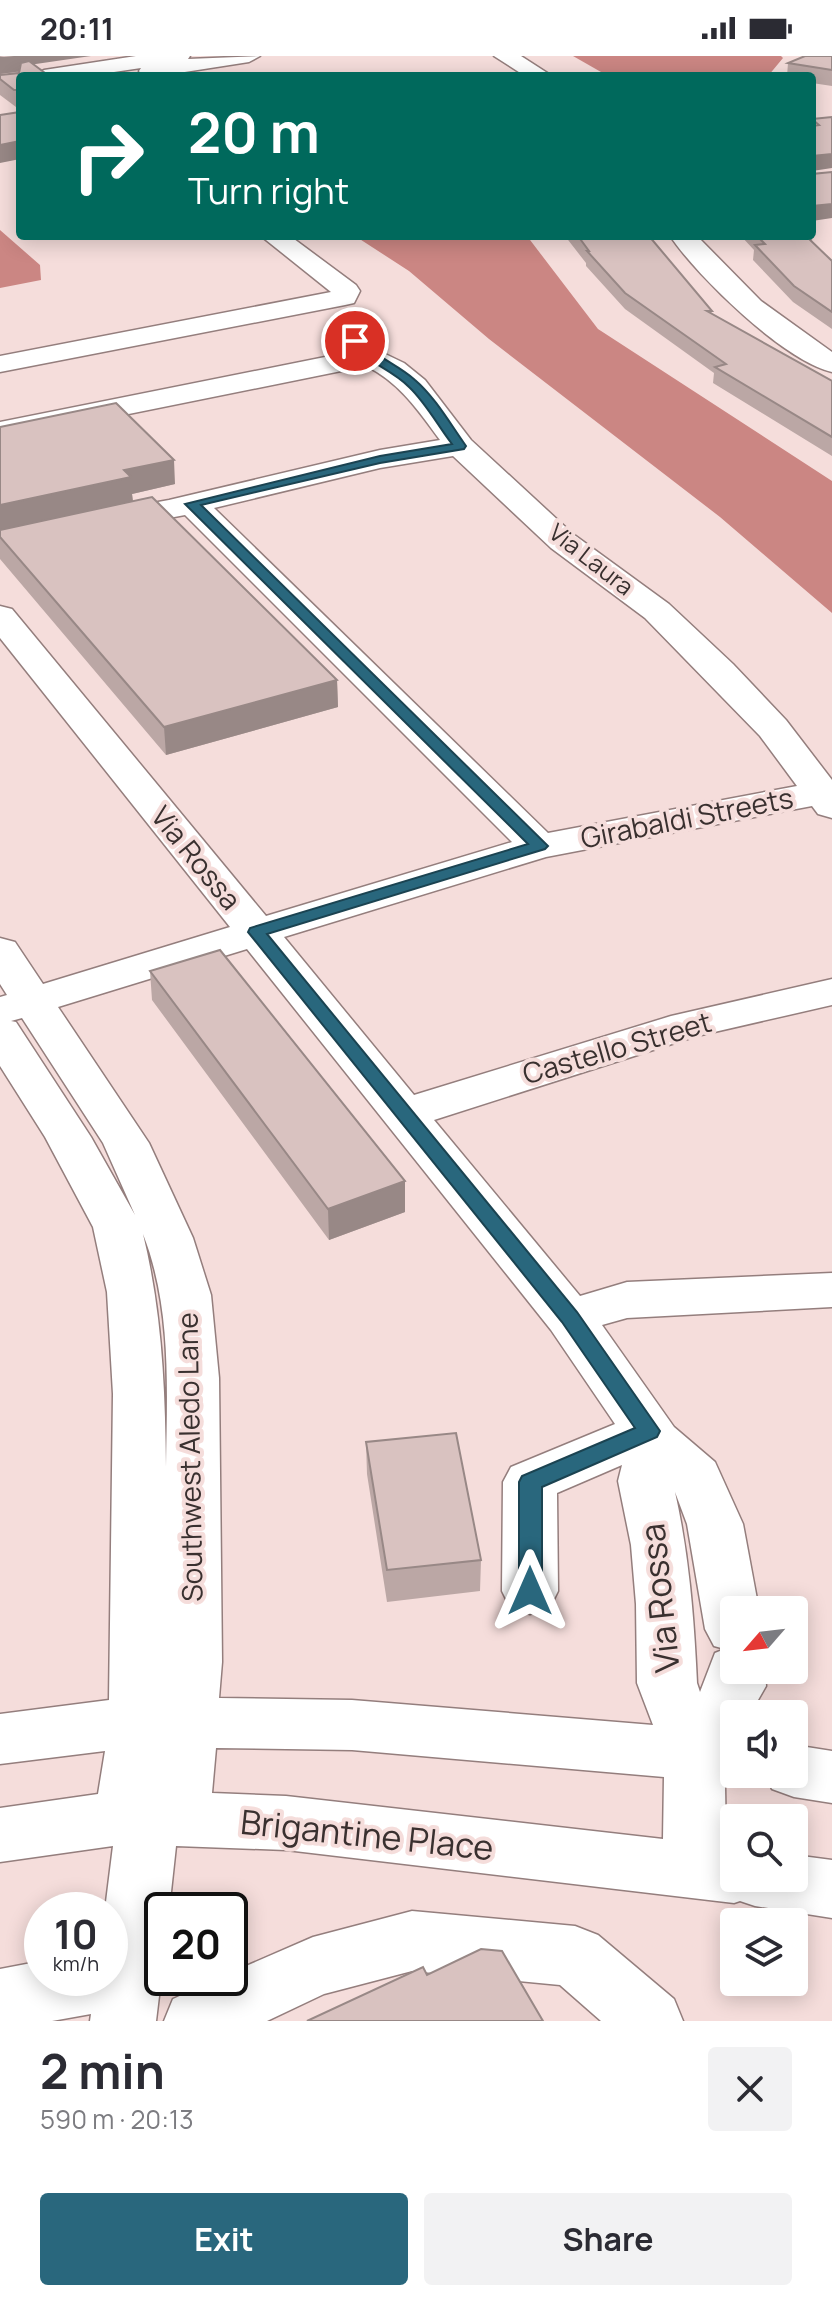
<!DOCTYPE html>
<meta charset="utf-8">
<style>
:root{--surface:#fff;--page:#f2f2f3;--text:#2b2b33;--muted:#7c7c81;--accent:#29677d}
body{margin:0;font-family:Manrope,sans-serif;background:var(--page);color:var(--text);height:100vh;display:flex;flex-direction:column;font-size:30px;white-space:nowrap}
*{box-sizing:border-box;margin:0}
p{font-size:26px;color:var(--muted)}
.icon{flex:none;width:44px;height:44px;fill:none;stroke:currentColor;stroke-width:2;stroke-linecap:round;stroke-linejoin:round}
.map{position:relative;height:1965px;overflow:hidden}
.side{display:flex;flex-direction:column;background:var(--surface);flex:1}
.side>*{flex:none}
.guide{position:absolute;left:16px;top:16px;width:800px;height:168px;border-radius:8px;box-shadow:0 4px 20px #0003;background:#00695c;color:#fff;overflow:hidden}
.needle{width:52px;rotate:242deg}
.fabs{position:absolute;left:720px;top:1540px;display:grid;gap:16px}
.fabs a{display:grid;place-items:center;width:88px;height:88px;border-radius:8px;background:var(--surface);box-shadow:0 4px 20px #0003;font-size:40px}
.speed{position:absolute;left:24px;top:1836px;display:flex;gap:16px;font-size:40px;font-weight:700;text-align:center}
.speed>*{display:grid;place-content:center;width:104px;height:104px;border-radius:50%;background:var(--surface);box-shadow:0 4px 20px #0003;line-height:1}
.speed small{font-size:20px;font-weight:400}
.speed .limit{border:4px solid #111;border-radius:12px;background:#fff;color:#111}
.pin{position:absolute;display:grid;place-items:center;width:68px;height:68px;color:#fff;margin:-34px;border:4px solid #fff;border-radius:50%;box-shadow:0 2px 8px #0007}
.me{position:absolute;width:88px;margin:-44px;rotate:0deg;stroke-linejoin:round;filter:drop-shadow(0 0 6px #0008)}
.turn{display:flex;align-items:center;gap:28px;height:168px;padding:0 40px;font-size:36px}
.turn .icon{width:104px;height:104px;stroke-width:2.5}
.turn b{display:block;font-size:56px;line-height:68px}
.round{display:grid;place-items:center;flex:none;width:84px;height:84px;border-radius:8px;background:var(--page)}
.head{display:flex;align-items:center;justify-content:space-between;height:136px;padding:0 40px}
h1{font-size:48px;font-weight:700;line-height:60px}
.action{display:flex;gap:16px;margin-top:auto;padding:16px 40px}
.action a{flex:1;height:92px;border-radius:8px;background:var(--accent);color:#fff;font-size:32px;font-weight:700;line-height:92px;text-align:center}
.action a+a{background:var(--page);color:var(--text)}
.status{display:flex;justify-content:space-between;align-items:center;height:56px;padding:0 40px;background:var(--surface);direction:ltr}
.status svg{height:22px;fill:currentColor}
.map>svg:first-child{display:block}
</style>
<div class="status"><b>20:11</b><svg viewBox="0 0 49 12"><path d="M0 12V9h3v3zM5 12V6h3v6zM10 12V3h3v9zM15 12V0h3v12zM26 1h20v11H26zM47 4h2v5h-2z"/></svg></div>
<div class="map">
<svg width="832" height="1965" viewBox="0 0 832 1965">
<rect width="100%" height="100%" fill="#f5dddb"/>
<path fill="#cb8683" d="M573,0H781L783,2L768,20H608Z
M0,174L40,209L41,224L0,232Z
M355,180H527L598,273L832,425V557L720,461L489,283L409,215Z"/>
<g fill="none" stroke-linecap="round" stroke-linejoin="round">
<defs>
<path id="minor" d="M136,0H190L188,3L260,0L249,6L159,20H142L139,15L141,12L87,20H33L44,14Z
M494,0H521L552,20H525Z
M261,180H290L356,229L360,235L354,247L345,249L0,316V300L331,236Z
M670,180H697L761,245L832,296V316C783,304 699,222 670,180Z
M342,262L352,264L379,295L404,307L425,324L471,384L573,478L669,548L733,608L786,664L832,724V762L818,758L812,750L546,801L284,881L414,1039L671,960L832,923V949L697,980L434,1064L580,1240L627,1226L832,1217V1251L627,1262L602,1269L674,1371L715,1406L743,1468L759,1554H734V1614H765L766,1630L750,1658H734V1718H758L756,1722L734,1730L725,1729L726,1790L734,1791V1822H794V1799L832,1804V1862L755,1850L740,1845L734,1847L286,1794L176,1790L169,1854H162V1915L156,1965H90L91,1958L52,1965H0V1913L42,1905V1922H110V1854H105L113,1790L0,1806V1752L98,1738L105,1695L0,1708V1658L109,1644L113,1338L107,1236L93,1171L45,1081L0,1010V941L7,939L0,928V882L15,886L43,928L230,871L0,582V550L12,553L266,860L512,786L185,459L169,462L158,460L153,453L158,446L169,444L380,394L440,384C418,354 400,327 366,310L0,384V366L350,296L328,270L332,264ZM453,400L551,492L645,562L760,680L797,730L548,777L214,452L380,412ZM247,893L551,1274L615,1368L511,1411L503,1426L502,1535L510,1551L530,1558L550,1551L558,1535L557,1437L622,1409L618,1425L631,1489L636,1548L637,1627L653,1669L352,1644L219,1642L222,1606L219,1322L211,1239L193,1182L149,1087L58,951ZM22,962L103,1087L135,1159L91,1081L16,966L11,965ZM143,1178C172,1252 167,1333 166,1411C165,1330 162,1257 143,1178ZM675,1436L687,1468L705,1573L714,1590L725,1593L715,1597L700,1636L697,1627C694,1561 689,1499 675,1436ZM216,1692L352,1694L664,1721L663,1783L286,1740L212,1737Z
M794,1689L832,1695V1747L794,1741L772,1733L765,1718H794Z
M412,1855L575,1870L598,1879L674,1943L683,1965H601L560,1929L412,1915L324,1938L267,1965H164L173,1943L219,1922H230V1917L313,1881Z"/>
</defs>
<use href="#minor" stroke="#947e7d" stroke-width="3"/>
<use href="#minor" fill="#fff" fill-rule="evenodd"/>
</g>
<path fill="#bba7a5" d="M0,0L33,8L20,20V51H16L0,39V19L19,16L0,18Z
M832,0V30L812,27V20H787L788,7Z
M813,173L812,186L832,205V273L793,246L753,204L754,194L741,180H812Z
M565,180H649L712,255L711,258L832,325V400L713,327L714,317L625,253L586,210V207Z
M0,371L175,428L132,438L133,446L337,624L338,651L166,699L0,503Z
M150,915L405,1125V1156L329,1184L152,944Z
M366,1386L481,1504L480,1535L387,1546L367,1418Z"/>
<path fill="#988886" d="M14,0H91L22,10V15L0,18V1Z
M20,85V103L0,107V89Z
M832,98V112L812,115V100Z
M832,148V162L812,165V150Z
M174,404L175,428L132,438L133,446L0,475V449L124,414Z
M337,624L338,651L166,699L164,671Z
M405,1125V1156L329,1184L328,1153Z"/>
<path fill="#d9c2c0" stroke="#988886" stroke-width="2" d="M805,0H832V14L788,7Z
M29,5L49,20H20V34H14L0,23V19L19,17L21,7Z
M20,56V85L0,89V59Z
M832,61V98L812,100V70L819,69L812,63Z
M832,116V148L812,150V118Z
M578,180H649L712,255H707L832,325V381L715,311L726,308L625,237L587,195H589Z
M757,180H806L832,205V256L794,230L755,189L765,188Z
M116,347L174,404L124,414L131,421L0,449V371Z
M152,441L337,624L164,671L0,481V474Z
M220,894L405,1125L328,1153L150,915Z
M456,1377L481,1504L387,1514L366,1386Z
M481,1893L502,1895L543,1965H307L423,1911L427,1919Z"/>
<path fill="#29677d" stroke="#1b4351" stroke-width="2" d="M351,283H359C375,301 397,308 415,324C435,341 451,369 466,390L464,393L380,407L201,449L548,790L545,793L267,878L577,1256L660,1375L657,1381L542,1431V1535L539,1541L530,1544L522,1541L519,1535V1426L522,1420L635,1372L562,1266L248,876L250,872L528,788L185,448L380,400L452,388C438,370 426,347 409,331C390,312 366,307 349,285Z"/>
<g text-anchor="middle" stroke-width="8" stroke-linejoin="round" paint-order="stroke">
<g font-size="24" fill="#39302f" stroke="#f5dddb">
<text transform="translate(591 504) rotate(38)" y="8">Via Laura</text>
</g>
<g font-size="28" fill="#39302f" stroke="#f5dddb">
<text transform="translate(687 762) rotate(-11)" y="10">Girabaldi Streets</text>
<text transform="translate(196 802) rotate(51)" y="10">Via Rossa</text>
<text transform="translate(617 992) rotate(-16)" y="10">Castello Street</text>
<text transform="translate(190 1401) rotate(-91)" y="10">Southwest Aledo Lane</text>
</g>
<g font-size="34" fill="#39302f" stroke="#f5dddb">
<text transform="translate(660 1542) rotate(-96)" y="12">Via Rossa</text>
<text transform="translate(367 1779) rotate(6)" y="12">Brigantine Place</text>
</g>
</g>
</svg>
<div class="fabs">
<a><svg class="needle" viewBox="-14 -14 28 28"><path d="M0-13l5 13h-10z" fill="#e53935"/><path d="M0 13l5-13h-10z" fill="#7c7c81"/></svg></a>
<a><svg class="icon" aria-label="sound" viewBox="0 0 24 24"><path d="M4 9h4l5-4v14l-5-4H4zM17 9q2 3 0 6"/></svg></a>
<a><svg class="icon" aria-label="search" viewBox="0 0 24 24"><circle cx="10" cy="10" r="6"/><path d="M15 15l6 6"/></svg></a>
<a><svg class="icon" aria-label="layers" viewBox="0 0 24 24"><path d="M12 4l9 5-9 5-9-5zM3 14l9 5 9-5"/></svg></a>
</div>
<div class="speed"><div>10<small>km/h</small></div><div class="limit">20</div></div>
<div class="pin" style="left:355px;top:285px;background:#d93025"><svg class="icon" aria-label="arrive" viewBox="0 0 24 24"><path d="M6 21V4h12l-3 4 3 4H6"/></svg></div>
<svg class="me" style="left:530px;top:1535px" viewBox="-20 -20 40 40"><path d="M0-17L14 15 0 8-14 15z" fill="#29677d" stroke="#fff" stroke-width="4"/></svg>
<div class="guide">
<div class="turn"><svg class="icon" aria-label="right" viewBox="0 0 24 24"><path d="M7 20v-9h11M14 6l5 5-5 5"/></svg><div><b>20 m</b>Turn right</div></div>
</div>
</div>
<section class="side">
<div class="head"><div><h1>2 min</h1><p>590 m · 20:13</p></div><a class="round"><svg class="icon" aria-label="close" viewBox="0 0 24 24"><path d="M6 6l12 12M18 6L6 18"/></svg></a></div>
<div class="action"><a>Exit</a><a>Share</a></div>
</section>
